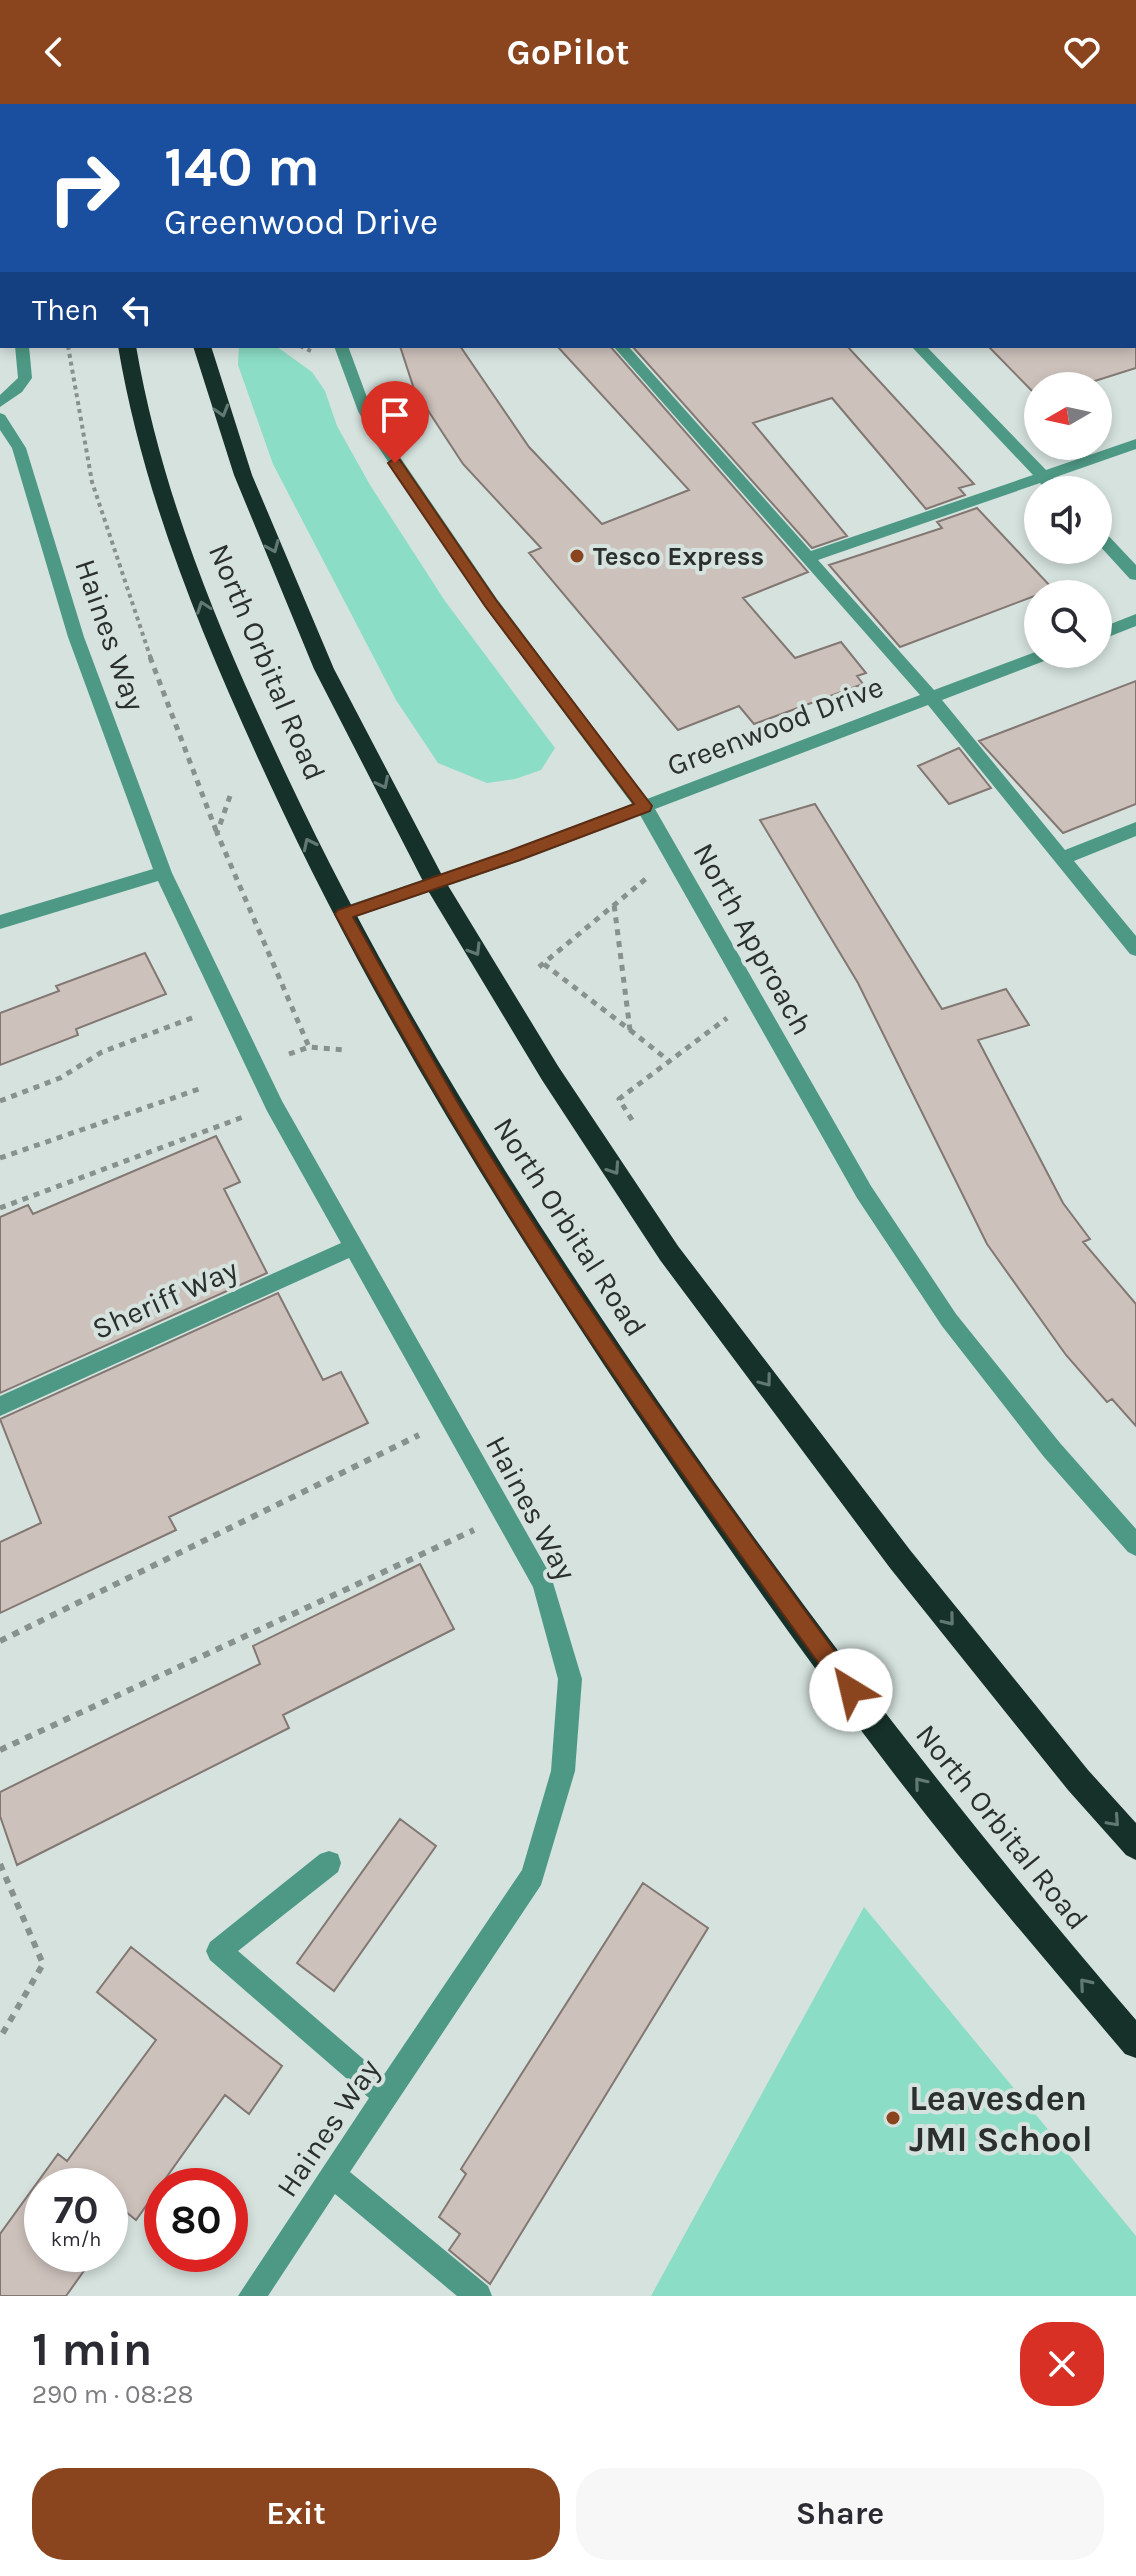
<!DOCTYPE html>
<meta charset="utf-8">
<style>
:root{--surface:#fff;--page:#f7f7f7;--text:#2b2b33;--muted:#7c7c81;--accent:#8a441e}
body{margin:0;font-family:Karla,sans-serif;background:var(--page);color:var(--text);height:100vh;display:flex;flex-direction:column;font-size:30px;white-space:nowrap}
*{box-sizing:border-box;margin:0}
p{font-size:26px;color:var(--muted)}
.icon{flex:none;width:44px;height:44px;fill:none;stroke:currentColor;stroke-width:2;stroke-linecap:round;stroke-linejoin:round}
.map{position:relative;height:2192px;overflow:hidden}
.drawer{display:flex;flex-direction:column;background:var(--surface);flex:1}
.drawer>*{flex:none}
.banner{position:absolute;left:0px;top:0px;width:1136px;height:244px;box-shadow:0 4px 12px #0003;background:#1a4fa0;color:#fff;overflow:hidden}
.needle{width:52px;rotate:261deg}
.controls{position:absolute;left:1024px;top:268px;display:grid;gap:16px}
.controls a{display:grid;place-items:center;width:88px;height:88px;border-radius:50%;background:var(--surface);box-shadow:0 4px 12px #0003;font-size:40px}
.speed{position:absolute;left:24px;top:2064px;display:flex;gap:16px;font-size:40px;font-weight:700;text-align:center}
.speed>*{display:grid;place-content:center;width:104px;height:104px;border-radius:50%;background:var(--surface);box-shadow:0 4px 12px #0003;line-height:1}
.speed small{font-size:20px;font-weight:400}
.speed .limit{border:12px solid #d22;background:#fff;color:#111}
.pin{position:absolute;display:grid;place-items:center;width:68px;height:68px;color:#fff;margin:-82px -34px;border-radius:50% 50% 50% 0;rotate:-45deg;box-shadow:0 0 8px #0007}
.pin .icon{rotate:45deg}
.me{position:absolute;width:88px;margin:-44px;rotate:324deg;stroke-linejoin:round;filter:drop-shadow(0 0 6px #0008)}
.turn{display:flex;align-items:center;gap:28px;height:168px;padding:0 32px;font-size:36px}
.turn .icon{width:104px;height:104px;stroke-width:2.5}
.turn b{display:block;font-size:56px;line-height:68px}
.then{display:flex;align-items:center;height:76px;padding:0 32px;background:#0003;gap:16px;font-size:30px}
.round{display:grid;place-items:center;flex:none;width:84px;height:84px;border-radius:32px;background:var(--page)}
.overview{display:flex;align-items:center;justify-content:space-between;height:136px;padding:0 32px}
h1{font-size:48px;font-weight:700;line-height:60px}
.cta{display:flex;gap:16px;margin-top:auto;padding:16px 32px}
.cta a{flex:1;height:92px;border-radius:32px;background:var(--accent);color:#fff;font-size:32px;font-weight:700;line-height:92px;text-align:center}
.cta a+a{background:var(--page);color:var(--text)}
header{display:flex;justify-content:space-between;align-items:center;height:104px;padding:0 32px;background:var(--accent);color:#fff;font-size:36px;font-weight:700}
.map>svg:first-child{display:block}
</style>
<header><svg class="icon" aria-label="back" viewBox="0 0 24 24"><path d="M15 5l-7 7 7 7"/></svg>GoPilot<svg class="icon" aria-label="heart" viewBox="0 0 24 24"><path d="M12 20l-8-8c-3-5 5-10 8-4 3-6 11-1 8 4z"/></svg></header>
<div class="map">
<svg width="1136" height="2192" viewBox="0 0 1136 2192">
<rect width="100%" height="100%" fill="#d5e2de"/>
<path fill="#8bddc5" d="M239,242H276L312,268L325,287L337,322L370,381L445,497L555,644L541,666L515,675L487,679L438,659L396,596L273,360L238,261Z
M864,1803L1136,2132V2192H651Z"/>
<path fill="#cdc1bb" stroke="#827772" stroke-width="2" d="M400,242H460L529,343L602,420L689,386L557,242H610L808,468L743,494L795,554L841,538L866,569L857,572L863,580L754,620L739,602L678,626L529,449L541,444L463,360L414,285Z
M632,242H847L974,380L959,384L965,391L926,405L832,294L753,319L847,432L812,444Z
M988,242H1136V264L1079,282H1038V293Z
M977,404L1053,485L900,543L829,461L942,424L937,418Z
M1136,577V700L1063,729L979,637Z
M959,644L991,684L949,700L918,662Z
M815,700L942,905L1006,885L1029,921L978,936L1063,1099L1090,1135L1083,1138L1136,1200V1322L1112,1295L1107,1298L1066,1251L987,1140L858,879L760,716Z
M145,849L166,890L76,925L78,931L0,961V909L59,887L56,882Z
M216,1032L240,1078L224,1085L267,1169L0,1289V1113L28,1101L33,1110Z
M278,1189L323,1276L341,1268L368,1319L169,1413L176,1426L0,1509V1438L41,1419L0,1315Z
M420,1460L454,1525L283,1611L289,1624L17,1761L0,1712V1688L260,1560L253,1542Z
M400,1715L436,1742L334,1887L297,1859Z
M643,1779L708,1824L490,2180L449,2146L460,2130L439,2113L466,2070L461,2065Z
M131,1843L282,1962L249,2010L225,1991L136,2116L126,2108L110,2130V2082H42V2150H96L66,2192H0V2130L58,2050L67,2057L156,1936L97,1888Z"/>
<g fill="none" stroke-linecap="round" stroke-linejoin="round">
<path stroke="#87918e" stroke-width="4" stroke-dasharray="4 4" stroke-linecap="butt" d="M42,0H46
M68,242L92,378L151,555
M300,242L311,247"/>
<path stroke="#87918e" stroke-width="5" stroke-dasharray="6 6" stroke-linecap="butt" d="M150,553L217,729
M230,692L217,729L309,943
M544,860L630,926L614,800
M539,863L648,773
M630,926L669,957
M289,950L309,943L346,946
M0,997L60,974L102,948L197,912
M632,1016L619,995L727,914
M0,1054L202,984
M0,1104L243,1013"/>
<path stroke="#87918e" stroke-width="6" stroke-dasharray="7 7" stroke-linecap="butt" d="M0,1537L419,1331
M0,1646L474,1426
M0,1760L43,1860L0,1934"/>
<path fill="#4e9985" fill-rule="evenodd" d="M267,0H279L280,2H268Z
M679,0H692L693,2H680Z
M877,0H890L891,2H878Z
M1074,0H1088L1089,2H1075Z
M1134,41L1136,42V51L1134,50Z
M0,133H2V151H0Z
M1134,228H1136V237H1134Z
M15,242H29L32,274L22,288L0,303V291L18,274Z
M334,242H348L372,307L387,334L497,495L647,695L920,591L613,242H628L811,447L1033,371L911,242H926L1046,366L1136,335V345L1053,374L1064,386H1047L1040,379L818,456L934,586L1038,547V550H1054L1052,554L942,596L1065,746L1136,718V732L1074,757L1136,832V852L1130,850L928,601L655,705L871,1082L956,1210L1060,1339L1136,1425V1452L1128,1448L1044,1353L942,1222L857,1094L640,711L520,757L343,817L337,815L334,810L337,805L508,747L632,700L485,503L373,335L358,307Z
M0,309L5,311L26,344L84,533L172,769L282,997L551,1472L582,1575L575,1667L541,1781L350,2068L488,2182L492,2192H457L335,2090L268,2192H238L369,1994L210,1856L206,1847L210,1838L320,1750L329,1747L338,1750L341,1759L338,1768L238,1847L383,1972L522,1766L551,1667L558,1575L533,1483L349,1154L0,1312V1292L341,1139L267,1007L158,777L0,825V811L153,765L68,533L12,344L0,326Z
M1098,425L1103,426L1136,461V476L1130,475L1098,440Z
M1136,510V522L1098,537V525Z"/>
<path fill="#16312a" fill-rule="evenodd" d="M98,0H114V2H98Z
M153,0H169V2H153Z
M118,242H136C162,393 221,532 286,670C381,873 499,1064 625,1249C783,1482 952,1702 1136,1916V1954L1125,1950C1047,1858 968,1766 895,1671C793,1538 697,1400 604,1261C480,1074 363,882 269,678C204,537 144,396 118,242Z
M193,242H211L252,371L334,565L444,775L558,962L678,1142L910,1446L1088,1666L1136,1719V1756L1126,1751L1068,1686L890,1464L660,1156L542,976L427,785L314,565L234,371Z"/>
</g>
<defs><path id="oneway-chevron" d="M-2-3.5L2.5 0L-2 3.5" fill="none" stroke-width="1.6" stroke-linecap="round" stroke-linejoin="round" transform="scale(2)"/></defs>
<g stroke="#627872">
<use href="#oneway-chevron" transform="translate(222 307) rotate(73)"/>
<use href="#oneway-chevron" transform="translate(273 443) rotate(67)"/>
<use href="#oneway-chevron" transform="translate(203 503) rotate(-109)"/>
<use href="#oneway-chevron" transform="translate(383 679) rotate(63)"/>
<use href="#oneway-chevron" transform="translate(309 740) rotate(-116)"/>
<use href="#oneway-chevron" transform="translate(475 846) rotate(59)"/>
<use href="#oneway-chevron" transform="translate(614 1065) rotate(56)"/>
<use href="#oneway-chevron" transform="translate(766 1277) rotate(53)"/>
<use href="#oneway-chevron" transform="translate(949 1516) rotate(51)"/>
<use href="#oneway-chevron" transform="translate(920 1679) rotate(-129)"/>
<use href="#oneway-chevron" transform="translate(1114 1717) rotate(48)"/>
<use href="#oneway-chevron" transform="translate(1085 1880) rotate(-130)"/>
</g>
<path fill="#8a441e" stroke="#5a2c14" stroke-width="2" d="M395,354L400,356L496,496L652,702L650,707L520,756L353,813C389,877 424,941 461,1004C582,1203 720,1391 858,1579L861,1586L858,1593L851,1596L843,1593C746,1459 648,1325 557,1186C478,1064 405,938 335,810L338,806L509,747L634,700L485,502L388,359Z"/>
<g fill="#8a441e" stroke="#d5e2de" stroke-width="3">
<circle cx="577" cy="452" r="8"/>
<circle cx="893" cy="2014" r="8"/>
</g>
<g text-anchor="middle" stroke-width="8" stroke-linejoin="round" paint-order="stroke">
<g font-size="26" font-weight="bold" fill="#2b302e" stroke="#d5e2de" text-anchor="start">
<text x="593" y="461">Tesco Express</text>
</g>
<g font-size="30" fill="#2b302e" stroke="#d5e2de">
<text transform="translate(110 531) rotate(71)" y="10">Haines Way</text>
<text transform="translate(267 558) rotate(67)" y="10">North Orbital Road</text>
<text transform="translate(775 622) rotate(-21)" y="10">Greenwood Drive</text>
<text transform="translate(753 835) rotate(61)" y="10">North Approach</text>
<text transform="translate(570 1123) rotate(57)" y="10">North Orbital Road</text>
<text transform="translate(165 1195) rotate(-24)" y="10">Sheriff Way</text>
<text transform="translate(531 1404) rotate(62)" y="10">Haines Way</text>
<text transform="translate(1002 1723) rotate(51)" y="10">North Orbital Road</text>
<text transform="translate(328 2024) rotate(-56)" y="10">Haines Way</text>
</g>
<g font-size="36" font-weight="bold" fill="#2b302e" stroke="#d5e2de" text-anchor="start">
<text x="909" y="2006">Leavesden<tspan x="909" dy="41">JMI School</tspan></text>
</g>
</g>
</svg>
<div class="controls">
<a><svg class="needle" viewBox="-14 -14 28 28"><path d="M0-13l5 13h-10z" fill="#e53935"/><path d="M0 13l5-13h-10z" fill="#7c7c81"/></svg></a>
<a><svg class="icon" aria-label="sound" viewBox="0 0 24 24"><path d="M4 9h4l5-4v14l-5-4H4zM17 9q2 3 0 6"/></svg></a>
<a><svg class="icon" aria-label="search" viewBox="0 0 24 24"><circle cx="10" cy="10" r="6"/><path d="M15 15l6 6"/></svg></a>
</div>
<div class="speed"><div>70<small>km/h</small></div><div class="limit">80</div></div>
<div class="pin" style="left:395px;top:359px;background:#d93025"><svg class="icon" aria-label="arrive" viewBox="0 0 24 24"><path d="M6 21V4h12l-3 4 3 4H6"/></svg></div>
<svg class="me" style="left:851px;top:1586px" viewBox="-20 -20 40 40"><circle r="19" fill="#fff"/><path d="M0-13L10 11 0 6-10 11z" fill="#8a441e"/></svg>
<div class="banner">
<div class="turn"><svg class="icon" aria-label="right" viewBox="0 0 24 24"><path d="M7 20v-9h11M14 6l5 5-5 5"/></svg><div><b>140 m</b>Greenwood Drive</div></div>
<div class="then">Then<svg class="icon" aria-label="left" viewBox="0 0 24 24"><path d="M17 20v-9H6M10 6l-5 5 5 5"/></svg></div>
</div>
</div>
<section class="drawer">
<div class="overview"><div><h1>1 min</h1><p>290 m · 08:28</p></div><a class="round" style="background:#d93025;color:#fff"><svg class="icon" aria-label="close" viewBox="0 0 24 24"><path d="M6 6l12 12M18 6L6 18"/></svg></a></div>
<div class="cta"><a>Exit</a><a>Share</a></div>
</section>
